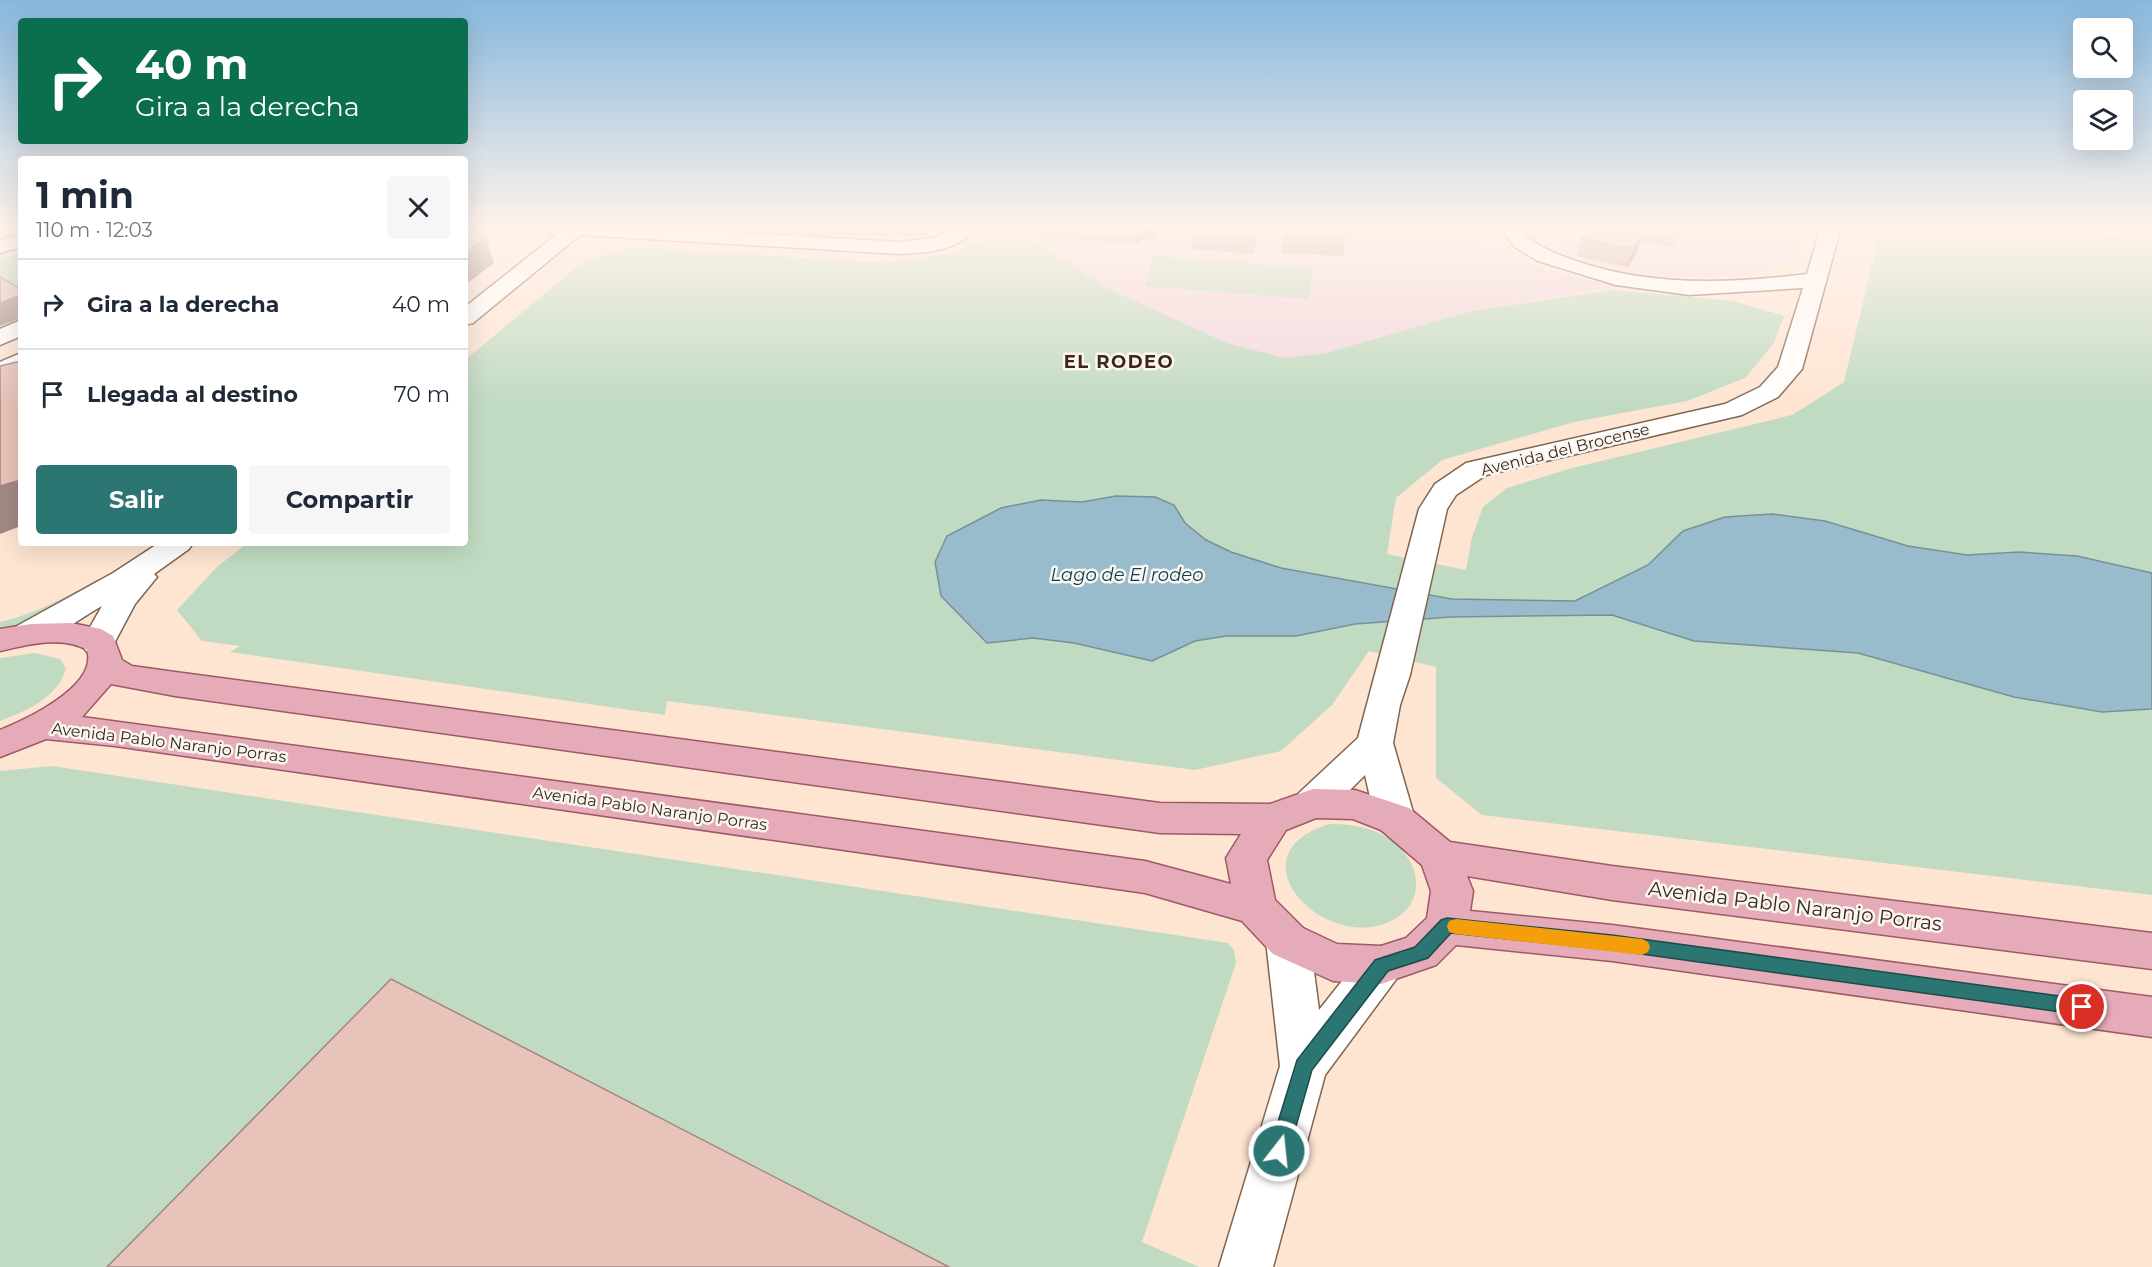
<!DOCTYPE html>
<html lang="es">
<meta charset="utf-8">
<style>
:root{--surface:#fff;--page:#f6f6f7;--text:#1f2937;--muted:#747a83;--line:#e0e1e3;--accent:#2b7572}
body{margin:0;font-family:Montserrat,sans-serif;background:var(--page);color:var(--text);height:100vh;display:flex;flex-direction:column;font-size:22px;white-space:nowrap}
*{box-sizing:border-box;margin:0}
p{font-size:20px;color:var(--muted)}
.icon{flex:none;width:33px;height:33px;fill:none;stroke:currentColor;stroke-width:2;stroke-linecap:round;stroke-linejoin:round}
.map{position:relative;flex:1;overflow:hidden}
.sheet{position:absolute;left:18px;top:156px;width:450px;height:390px;display:flex;flex-direction:column;background:var(--surface);border-radius:6px;box-shadow:0 6px 24px #0002}
.sheet>*{flex:none}
.hud{position:absolute;left:18px;top:18px;width:450px;height:126px;border-radius:6px;box-shadow:0 6px 24px #0002;background:#0b6e4f;color:#fff;overflow:hidden}
.controls{position:absolute;left:2073px;top:18px;display:grid;gap:12px}
.controls a{display:grid;place-items:center;width:60px;height:60px;border-radius:6px;background:var(--surface);box-shadow:0 6px 24px #0002;font-size:30px}
.pin{position:absolute;display:grid;place-items:center;width:51px;height:51px;color:#fff;margin:-26px;border:3px solid #fff;border-radius:50%;box-shadow:0 2px 6px #0007}
.me{position:absolute;width:66px;margin:-33px;rotate:16deg;stroke-linejoin:round;filter:drop-shadow(0 0 4px #0008)}
.turn{display:flex;align-items:center;gap:21px;height:126px;padding:0 18px;font-size:27px}
.turn .icon{width:78px;height:78px;stroke-width:2.5}
.turn b{display:block;font-size:42px;line-height:51px}
.round{display:grid;place-items:center;flex:none;width:63px;height:63px;border-radius:6px;background:var(--page)}
.summary{display:flex;align-items:center;justify-content:space-between;height:102px;padding:0 18px}
h1{font-size:36px;font-weight:700;line-height:45px}
.cta{display:flex;gap:12px;margin-top:auto;padding:12px 18px}
.cta a{flex:1;height:69px;border-radius:6px;background:var(--accent);color:#fff;font-size:24px;font-weight:700;line-height:69px;text-align:center}
.cta a+a{background:var(--page);color:var(--text)}
ul{padding:0;list-style:none}
li{display:flex;align-items:center;gap:18px;height:90px;padding:0 18px;border-top:2px solid var(--line)}
li div{flex:1}
li b{display:block;font-size:22px}
li em{font-style:normal}
.map>svg:first-child{display:block}
</style>
<div class="map">
<svg width="2152" height="1267" viewBox="0 0 2152 1267">
<rect width="100%" height="100%" fill="#fee5d2"/>
<path fill="#f2d8df" d="M1013,227H1480L1488,243L1536,266L1599,283L1628,285L1472,311L1326,353L1284,358L1227,343L1105,287Z
M1527,227H1806L1796,260L1773,269L1751,274L1710,277L1656,275L1601,265L1544,244L1530,237Z"/>
<path fill="#c1dbc2" d="M998,227H1013L1105,287L1227,343L1284,358L1326,353L1472,311L1611,290L1734,301L1784,316L1774,343L1745,378L1687,401L1574,422L1442,460L1396,498L1387,554L1466,570L1472,537L1483,507L1507,488L1572,468L1792,415L1844,382L1881,227H2041L2147,240L2145,227H2152V573L2077,556L2019,552L1967,555L1908,546L1825,521L1683,531L1648,565L1575,601L1452,599L1281,568L1231,552L1206,540L1185,523L1174,505L1116,496L1082,502L1041,500L987,643L1033,638L1074,643L1152,661L1195,641L1226,636H1296L1355,624L1451,617L1612,615L1694,641L1858,653L2014,697L2102,712L2152,709V895L1482,815L1436,778V667L1369,651L1332,705L1281,751L1195,770L667,701L665,715L230,652L240,646L202,641L177,610L216,568L247,543H465V360L584,261L633,247L885,263L948,254L988,239Z
M21,253V287L0,277V259Z
M1153,256L1313,268L1309,299L1145,286Z
M98,579L110,583L21,626L0,632V622C35,614 66,597 98,579Z
M35,653L60,659L66,669C58,697 25,712 0,721V658Z
M52,766L1228,943L1234,950L1236,963L1142,1242L1199,1267H0V771Z
M1329,824C1349,824 1368,826 1386,837C1421,858 1430,903 1389,922C1323,952 1230,855 1329,824Z"/>
<path fill="#98bccb" stroke="#7a9098" stroke-width="1.5" d="M1116,496L1155,497L1174,505L1185,523L1206,540L1231,552L1281,568L1452,599L1575,601L1648,565L1683,531L1725,517L1772,514L1825,521L1908,546L1967,555L2019,552L2077,556L2152,573V709L2102,712L2014,697L1858,653L1694,641L1612,615L1451,617L1355,624L1296,636H1226L1195,641L1152,661L1074,643L1033,638L987,643L941,596L935,562L947,536L1001,508L1041,500L1082,502Z"/>
<g fill="none" stroke-linecap="round" stroke-linejoin="round">
<defs>
<path id="minor" d="M533,227H641L900,242L934,238L956,227H977C960,251 926,253 900,254L580,235L473,323L465,325V307L557,234L536,231Z
M1500,227H1520C1530,243 1547,250 1565,257C1644,287 1724,284 1807,274L1821,227H1841L1802,369L1778,397L1742,415L1486,475L1456,495L1447,509L1410,675L1400,705L1393,743L1415,819L1409,830L1395,834L1381,830L1375,819L1365,775L1327,813L1313,817L1299,813L1294,803L1299,793L1358,738L1419,509L1435,484L1466,463L1725,404L1760,387L1778,367L1803,288L1689,295L1616,285L1538,261L1515,247Z
M21,234V247L0,253V240Z
M21,320V336L0,345V329Z
M21,353V370L0,379V362Z
M159,543H193L189,549L154,574L157,577L135,604L110,651L98,654L86,651L81,643L102,606C78,619 45,648 17,640L13,633L17,626L113,573Z
M1288,923L1303,928L1310,941L1319,1010L1365,952L1381,946L1397,952L1403,965L1397,978L1325,1075L1273,1267H1219L1280,1066L1266,941L1273,928Z"/>
<path id="major" d="M71,623L101,629L113,636L122,660L132,666L175,672L1160,803L1270,804L1313,789L1355,790L1409,808L1450,842L1612,866L2152,933V969L1612,900L1467,876L1473,891L1470,911L1612,925L2152,997V1037L1612,961L1456,945L1436,965L1381,984L1333,981L1273,954L1242,921L1145,893L115,746L46,739L0,757V730C25,720 99,686 87,650C63,635 25,645 0,651V629L31,624ZM111,684L175,696L1160,833L1241,834L1226,858L1231,884L1145,861L82,717ZM1316,818L1353,819L1381,830L1422,865L1431,891L1427,918L1406,938L1381,946L1337,944L1303,928L1275,900L1267,860L1286,830Z"/>
</defs>
<use href="#minor" stroke="#806551" stroke-width="3"/>
<use href="#major" stroke="#9e5965" stroke-width="3"/>
<use href="#minor" fill="#fff" fill-rule="evenodd"/>
<use href="#major" fill="#e6abb8" fill-rule="evenodd"/>
</g>
<path fill="#c8a89f" d="M713,227H935L923,236L820,235Z
M1040,227H1155L1154,238L1141,240L1138,244L1040,237Z
M1193,227H1258L1253,254L1191,249Z
M1284,227H1353L1351,237H1346L1343,256L1281,253Z
M1634,227H1685L1673,247L1640,241L1636,254L1628,267L1577,256L1582,239L1633,230Z
M2089,227H2144L2139,235Z"/>
<path fill="#a28882" d="M922,227H935L923,236Z
M1138,227H1155L1154,238L1141,240L1138,244Z
M1256,227H1258L1253,254Z
M1681,227H1685L1673,247L1679,230Z
M1641,237L1636,254L1628,267L1633,249Z
M486,238L494,263L465,285V253Z
M21,295V318L0,326V303Z
M21,480V526L0,534V486Z"/>
<path fill="#e8c3b9" stroke="#a28882" stroke-width="1.5" d="M465,227H473L486,238L465,253Z
M1230,227H1256V229Z
M1284,227H1347V231L1284,228Z
M1591,227H1616L1634,230L1631,235L1641,237L1633,249L1582,239Z
M1662,227H1681L1679,230Z
M0,277L21,289V295L0,303Z
M21,361V480L0,486V366Z
M391,979L949,1267H107Z"/>
<linearGradient id="sky" x2="0" y2="1"><stop stop-color="#88b7dc"/><stop offset="0.56" stop-color="#fff3eb"/><stop offset="1" stop-color="#fff3eb" stop-opacity="0"/></linearGradient>
<rect width="2152" height="404" fill="url(#sky)"/>
<path fill="#2b7572" stroke="#1c4c4a" stroke-width="1.5" d="M1447,918L1612,935L2082,999L2088,1001L2091,1007L2088,1013L2082,1015L1612,950L1451,933L1428,958L1388,971L1312,1070L1287,1158L1279,1161L1272,1158L1269,1151L1297,1060L1375,960L1415,947L1441,920Z"/>
<path fill="#f59e0b" d="M1456,919L1642,939L1648,942L1650,947L1648,952L1642,955L1456,934L1449,932L1447,926L1449,921Z"/>
<g text-anchor="middle" stroke-width="5" stroke-linejoin="round" paint-order="stroke">
<g font-size="16" fill="#352921" stroke="#fcf6f1">
<text transform="translate(1565 449) rotate(-14)" y="6">Avenida del Brocense</text>
<text transform="translate(169 742) rotate(7)" y="6">Avenida Pablo Naranjo Porras</text>
<text transform="translate(650 808) rotate(8)" y="6">Avenida Pablo Naranjo Porras</text>
</g>
<g font-size="18" font-weight="bold" letter-spacing="1.5" fill="#3e2614" stroke="#fcf6f1">
<text x="1119" y="368">EL RODEO</text>
</g>
<g font-size="18" font-style="italic" fill="#083e4f" stroke="#fcf6f1">
<text x="1127" y="581">Lago de El rodeo</text>
</g>
<g font-size="20" fill="#352921" stroke="#fcf6f1">
<text transform="translate(1795 906) rotate(7)" y="7">Avenida Pablo Naranjo Porras</text>
</g>
</g>
</svg>
<div class="controls">
<a><svg class="icon" aria-label="search" viewBox="0 0 24 24"><circle cx="10" cy="10" r="6"/><path d="M15 15l6 6"/></svg></a>
<a><svg class="icon" aria-label="layers" viewBox="0 0 24 24"><path d="M12 4l9 5-9 5-9-5zM3 14l9 5 9-5"/></svg></a>
</div>
<div class="pin" style="left:2082px;top:1007px;background:#d93025"><svg class="icon" aria-label="arrive" viewBox="0 0 24 24"><path d="M6 21V4h12l-3 4 3 4H6"/></svg></div>
<svg class="me" style="left:1279px;top:1151px" viewBox="-20 -20 40 40"><circle r="17" fill="#2b7572" stroke="#fff" stroke-width="3"/><path d="M0-11L8 9 0 5-8 9z" fill="#fff"/></svg>
<div class="hud">
<div class="turn"><svg class="icon" aria-label="right" viewBox="0 0 24 24"><path d="M7 20v-9h11M14 6l5 5-5 5"/></svg><div><b>40 m</b>Gira a la derecha</div></div>
</div>
<section class="sheet">
<div class="summary"><div><h1>1 min</h1><p>110 m · 12:03</p></div><a class="round"><svg class="icon" aria-label="close" viewBox="0 0 24 24"><path d="M6 6l12 12M18 6L6 18"/></svg></a></div>
<ul>
<li><svg class="icon" aria-label="right" viewBox="0 0 24 24"><path d="M7 20v-9h11M14 6l5 5-5 5"/></svg><div><b>Gira a la derecha</b></div><em>40 m</em></li>
<li><svg class="icon" aria-label="arrive" viewBox="0 0 24 24"><path d="M6 21V4h12l-3 4 3 4H6"/></svg><div><b>Llegada al destino</b></div><em>70 m</em></li>
</ul>
<div class="cta"><a>Salir</a><a>Compartir</a></div>
</section>
</div>
